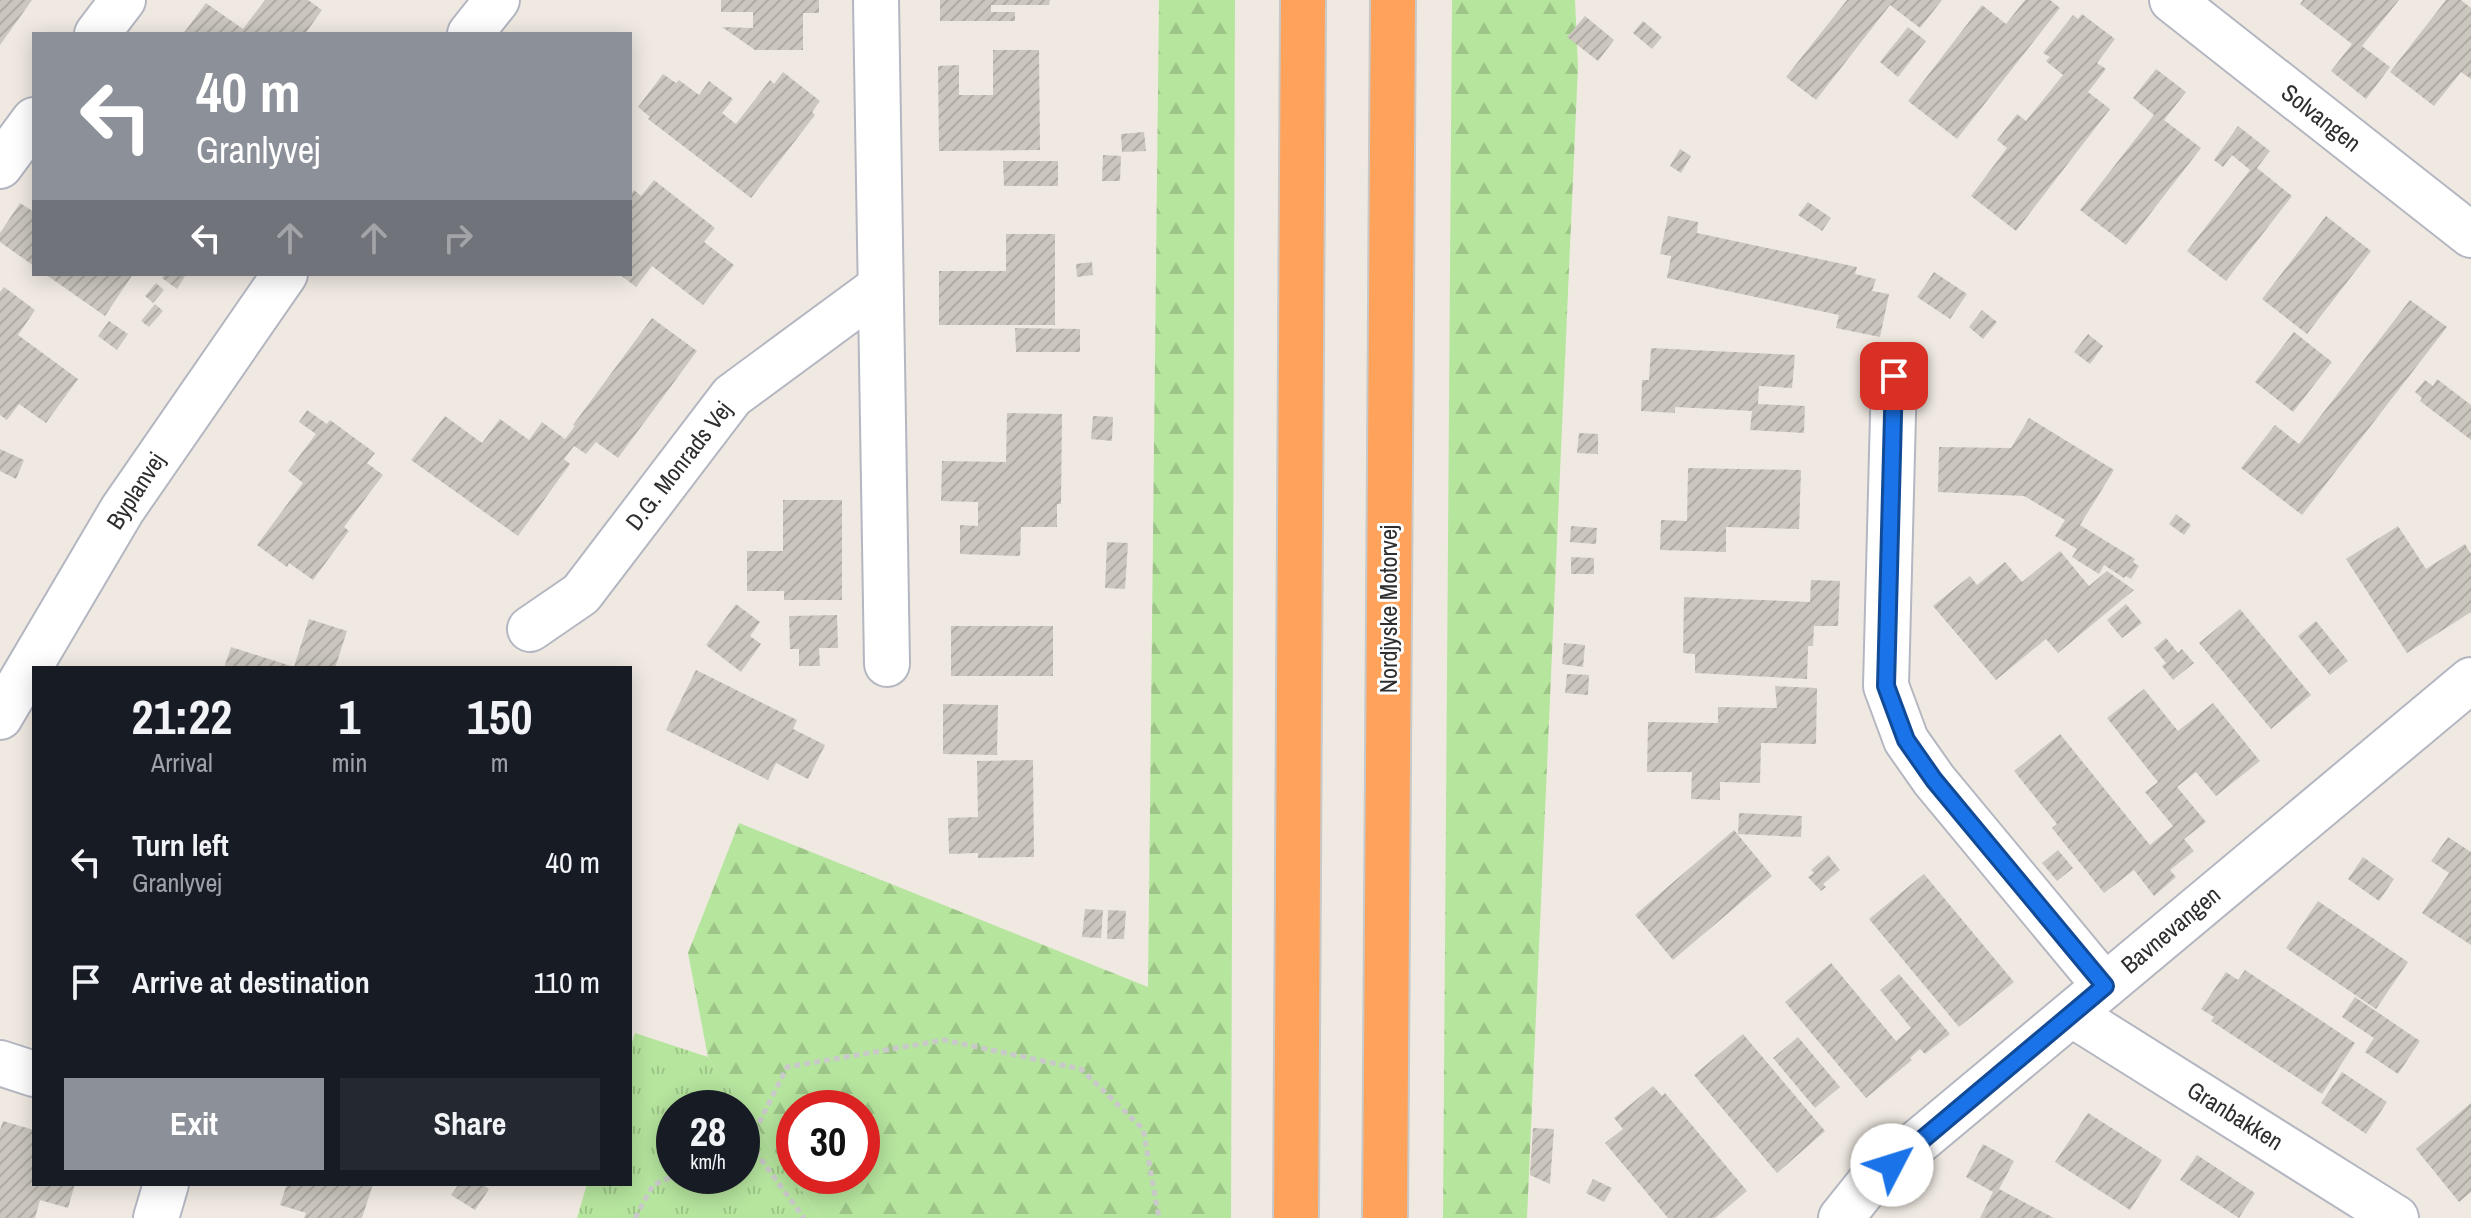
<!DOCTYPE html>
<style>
:root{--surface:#171b24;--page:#242831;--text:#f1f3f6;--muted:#9ea1a6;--accent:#8c9099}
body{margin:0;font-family:"Archivo Narrow",sans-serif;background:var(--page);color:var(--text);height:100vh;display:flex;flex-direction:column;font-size:30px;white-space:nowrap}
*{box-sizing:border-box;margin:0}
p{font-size:26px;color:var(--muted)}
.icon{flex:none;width:44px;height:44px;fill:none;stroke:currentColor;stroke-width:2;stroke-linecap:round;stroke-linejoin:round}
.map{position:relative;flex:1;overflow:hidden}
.drawer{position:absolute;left:32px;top:666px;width:600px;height:520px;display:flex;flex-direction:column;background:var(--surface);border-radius:0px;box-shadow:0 4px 20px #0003}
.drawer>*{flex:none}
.hud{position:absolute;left:32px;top:32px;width:600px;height:244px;border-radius:0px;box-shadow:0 4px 20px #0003;background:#8c9099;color:#fff;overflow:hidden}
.speed{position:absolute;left:656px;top:1090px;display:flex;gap:16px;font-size:40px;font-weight:700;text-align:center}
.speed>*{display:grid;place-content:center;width:104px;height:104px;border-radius:50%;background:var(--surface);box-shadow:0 4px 20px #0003;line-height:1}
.speed small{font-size:20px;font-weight:400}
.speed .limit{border:12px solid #d22;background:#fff;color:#111}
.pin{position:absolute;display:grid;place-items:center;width:68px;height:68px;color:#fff;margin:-34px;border-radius:16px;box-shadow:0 4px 12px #0006}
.me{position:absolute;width:88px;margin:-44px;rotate:50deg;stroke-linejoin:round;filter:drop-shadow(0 0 6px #0008)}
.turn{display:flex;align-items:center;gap:28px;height:168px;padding:0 32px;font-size:36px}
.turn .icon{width:104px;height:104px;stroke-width:2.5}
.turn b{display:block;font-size:56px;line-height:68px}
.lanes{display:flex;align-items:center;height:76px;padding:0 32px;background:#0003;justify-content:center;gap:40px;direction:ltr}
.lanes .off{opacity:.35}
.eta{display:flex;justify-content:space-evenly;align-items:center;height:136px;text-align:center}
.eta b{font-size:48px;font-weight:800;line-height:56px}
.button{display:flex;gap:16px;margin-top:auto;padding:16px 32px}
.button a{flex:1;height:92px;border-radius:0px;background:var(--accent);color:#fff;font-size:32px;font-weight:800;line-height:92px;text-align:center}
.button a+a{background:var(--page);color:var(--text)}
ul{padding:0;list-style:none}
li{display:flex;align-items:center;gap:24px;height:120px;padding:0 32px}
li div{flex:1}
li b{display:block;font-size:30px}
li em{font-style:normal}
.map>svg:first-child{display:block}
</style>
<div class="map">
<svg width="2471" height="1218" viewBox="0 0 2471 1218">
<defs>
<pattern id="grass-tufts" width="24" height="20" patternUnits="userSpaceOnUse" patternTransform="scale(2)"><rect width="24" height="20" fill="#b6e59e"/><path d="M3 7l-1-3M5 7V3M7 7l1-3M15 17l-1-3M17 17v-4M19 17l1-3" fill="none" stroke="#9dc588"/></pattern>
<pattern id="forest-firs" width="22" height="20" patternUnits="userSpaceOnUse" patternTransform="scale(2)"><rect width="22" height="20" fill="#b6e59e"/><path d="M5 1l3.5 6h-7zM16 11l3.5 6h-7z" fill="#9dc588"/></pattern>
<pattern id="building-hatch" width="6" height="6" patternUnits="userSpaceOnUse" patternTransform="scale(2)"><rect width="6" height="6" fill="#cbc7bf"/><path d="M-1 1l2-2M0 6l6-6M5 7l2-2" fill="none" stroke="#afaba4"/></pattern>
</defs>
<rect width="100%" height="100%" fill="#efe9e1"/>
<path fill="url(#grass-tufts)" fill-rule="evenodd" d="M635,1033L708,1057L821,1218H577L587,1184H630V1048ZM674,1108H742V1176H674Z"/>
<path fill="url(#forest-firs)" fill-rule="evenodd" d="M1159,0H1235L1231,1218H821L708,1057L688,953L739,823L1148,987ZM794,1108H862V1176H794Z
M1452,0H1575L1578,66L1527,1218H1443Z"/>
<path fill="url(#building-hatch)" d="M0,0H32L0,45Z
M265,0H308L322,10L305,34H183L206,3L243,29Z
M721,0H819V13H803V50H755L722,27L753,28V12H721Z
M940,0H1050L1049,5H991V12H1015V21H940Z
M1847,0H1942L1920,28L1890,5L1816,100L1786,77Z
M2025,0H2050L2060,8L1957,139L1908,101L1982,5L2006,24Z
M2303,0H2399L2362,46L2390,67L2366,99L2331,71L2352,44L2300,4Z
M2446,0H2461L2471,8V79L2461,72L2434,106L2390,72Z
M2082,14L2115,39L2097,63L2106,69L2088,92L2110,109L2016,231L1971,196L2007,148L1997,140L2017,114L2026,121L2063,75L2046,61L2050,57L2043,53L2073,15L2078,19Z
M1585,16L1614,40L1598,61L1567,37Z
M1643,21L1662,37L1652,49L1633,33Z
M1908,27L1926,41L1898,77L1880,62Z
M993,50H1039L1040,150L939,151L938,66L959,65V95H993Z
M2156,69L2186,92L2164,120L2201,148L2126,245L2080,210L2154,115L2133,98Z
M783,72L820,101L812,112L815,115L751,198L648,119L650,117L638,107L663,74L676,83L679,80L699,95L709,81L733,99L722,113L736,124L770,80L774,84Z
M2238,126L2270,151L2257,168L2292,196L2226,281L2187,251L2250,170L2232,155L2223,167L2214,160Z
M1144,132L1146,151L1122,152L1121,134Z
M1680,149L1691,156L1681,173L1670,166Z
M1103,155L1121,156L1120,181H1102Z
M1003,161H1058V186H1004Z
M654,180L715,228L704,242L734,265L703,305L652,266L636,287L619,274H630V196L634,190L641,196Z
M1808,202L1831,218L1822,231L1798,215Z
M20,203L34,212V266L0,242V233Z
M1668,216L1698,222L1697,233L1857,267L1855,274L1876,279L1872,291L1889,294L1880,337L1836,328L1839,315L1667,278L1671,256L1660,254Z
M2326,216L2371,251L2307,334L2262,299Z
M1006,234H1055V325H939V271H1006Z
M1092,262L1093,275L1077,277L1076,264Z
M1934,272L1967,294L1950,319L1917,297Z
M45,274H133L105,316Z
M165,274H182L185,276L177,289L162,278Z
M156,283L164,290L153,303L145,296Z
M4,287L35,310L18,335L78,379L46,423L19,404L7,420L0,415V292Z
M2410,300L2447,327L2302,515L2241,468L2275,425L2299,444Z
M155,304L163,311L149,327L141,321Z
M1982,310L1997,322L1983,339L1969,327Z
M652,318L697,351L618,458L596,442L586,454L574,446L564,459L570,464L518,536L411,460L445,416L482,443L500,419L529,440L542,422L565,439L575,426L573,425Z
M109,321L128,334L117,350L98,336Z
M1015,328L1080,329V352H1016Z
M2294,332L2332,362L2293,412L2255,382Z
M2088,334L2103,346L2090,364L2074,352Z
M1651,348L1795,355L1792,388L1759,386L1758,404L1805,406L1804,433L1750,430L1752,411L1675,407V413L1641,411L1642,380H1649Z
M2437,379L2471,405V440L2420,401L2422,398L2415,392L2425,380L2433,386Z
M307,410L327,424L330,420L375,453L367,463L383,475L344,527L349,531L313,580L289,563L287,567L257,545L303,483L288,471L316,434L299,422Z
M1007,413L1062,414L1061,504H1057V527H1021L1020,556L960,554V525L978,526V502L941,501L942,461L1006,462Z
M1093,416L1113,417L1112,441L1091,439Z
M2029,418L2114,470L2080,525L2135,559L2133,562L2139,566L2131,579L2126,576L2124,578L2104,565L2099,574L2072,557L2077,549L2055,536L2065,520L2024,496L1938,492L1939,447L2011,448Z
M1579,433L1598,434V454L1577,453Z
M0,449L24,460L16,479L0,471Z
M1688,468L1801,470L1799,529L1726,527V552L1660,550L1661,520L1687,521Z
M783,500H842V600H784V591H747V551H783Z
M2176,514L2191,525L2184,535L2169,524Z
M1571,526L1597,528L1596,544L1570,542Z
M2398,526L2426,569L2465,544L2471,554V612L2407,653L2346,559Z
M1107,542L1128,543L1125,589L1105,588Z
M2060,551L2089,586L2107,571L2134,590L2058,653L2046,639L1996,680L1933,606L1970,576L1977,585L2005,562L2022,582Z
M1571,557L1594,558V574H1571Z
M1811,580L1840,581L1838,626H1814L1813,646H1808L1807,679L1695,673V654L1683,653L1684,597L1810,602Z
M736,604L760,622L750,636L761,644L741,672L706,645Z
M2126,604L2142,623L2122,638L2107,620Z
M2240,609L2311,695L2271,729L2199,643Z
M837,615L838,648H819L820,666H799V649H790L789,616Z
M309,619L347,631L335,668H224L231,647L294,667Z
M2316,621L2348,661L2330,675L2298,636Z
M951,626H1053V676H951Z
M2166,638L2178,653L2182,649L2194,663L2173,680L2162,666L2166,663L2154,648Z
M1564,643L1585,645L1583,667L1562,664Z
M696,670L797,720L793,729L825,745L808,779L776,763L768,780L666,730Z
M1567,674L1589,675L1588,695L1565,693Z
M1775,686L1817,688L1816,744L1761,743L1760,783L1720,782V800L1691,799L1692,772H1647L1648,722L1718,723V707L1777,708Z
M2144,689L2178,731L2213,703L2260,761L2216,796L2196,772L2177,787L2206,822L2184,839L2194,851L2170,870L2176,877L2154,896L2134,870L2104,893L2052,828L2057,824L2014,771L2060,734L2150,845L2173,826L2145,792L2158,782L2107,718Z
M943,704L998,705L997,755L943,754Z
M1033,760L1034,857L978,858V853L949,854L948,818L978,817L977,761Z
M1739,813L1802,816L1801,837L1738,834Z
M1734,830L1772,876L1673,960L1635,915Z
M2448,837L2471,852V945L2422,913L2449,873L2431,861Z
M2058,850L2073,868L2057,881L2042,863Z
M1828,855L1840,870L1823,884L1826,887L1821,891L1808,877L1814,873L1811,870Z
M2363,857L2394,879L2379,901L2348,879Z
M1924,874L2014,982L1959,1027L1869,919Z
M2318,901L2408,962L2376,1009L2286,948Z
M1085,909L1103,910L1101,938L1082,937Z
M1108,910L1126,911L1124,939H1107Z
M1831,963L1896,1041L1911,1028L1880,990L1899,974L1950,1034L1925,1054L1920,1049L1910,1058L1912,1060L1866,1098L1785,1002Z
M2245,970L2355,1043L2322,1094L2211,1021L2214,1017L2201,1009L2226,972L2238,980Z
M2355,997L2420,1041L2398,1074L2365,1052L2374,1038L2342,1017Z
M1743,1034L1825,1131L1777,1173L1694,1075Z
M1798,1037L1840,1087L1815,1108L1773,1058Z
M2342,1072L2387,1102L2366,1134L2321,1103Z
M1653,1086L1662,1096L1665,1093L1747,1191L1715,1218H1668L1605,1143L1623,1129L1614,1118Z
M2471,1103V1192L2459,1202L2416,1149Z
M2088,1113L2162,1160L2130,1210L2055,1162Z
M3,1121L34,1130V1184H75L68,1208L40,1200L35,1218H0V1130Z
M1533,1128L1554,1129L1550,1184L1530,1175Z
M1983,1144L2014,1161L1999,1189L2054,1218H1980L1993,1192L1966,1177Z
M2197,1155L2255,1193L2239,1218L2180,1180Z
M1593,1179L1612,1188L1604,1202L1586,1193Z
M287,1184H373L362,1218H304L306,1213L280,1205Z
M459,1184H482L489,1189L475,1210L451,1195Z"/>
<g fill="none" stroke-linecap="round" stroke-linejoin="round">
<defs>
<path id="minor" d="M876,0L887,664
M2172,0L2471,235
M97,34L123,0
M470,34L497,0
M0,166L34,120
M1894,376L1886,686L1906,740L1934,780L2105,986
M530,629L581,594L732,396L880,287
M0,717L122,510L285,274
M2073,1015L2396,1218
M0,1063L34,1074
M156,1218L166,1184
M1841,1218L1869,1183L2471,680"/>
<path id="highway" d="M1296,1218L1303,0
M1385,1218L1393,0"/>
</defs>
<use href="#minor" stroke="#b4b7c1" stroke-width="48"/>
<use href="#highway" stroke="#c9c9c9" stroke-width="48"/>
<path stroke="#c9c9c9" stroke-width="5" stroke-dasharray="6 4" stroke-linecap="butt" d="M749,1143L804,1218
M742,1146L749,1143L787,1067L944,1040L1081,1069L1143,1129L1159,1218
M635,1218L653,1185L674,1176"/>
<use href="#minor" stroke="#fff" stroke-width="44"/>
<use href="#highway" stroke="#ffa35c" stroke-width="44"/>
</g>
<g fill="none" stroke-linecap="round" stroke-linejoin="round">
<defs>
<path id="route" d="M1892,1165L2105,986L1934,780L1906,740L1886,686L1894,376"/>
</defs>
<use href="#route" stroke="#114b97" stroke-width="20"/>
<use href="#route" stroke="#1a73e8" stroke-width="14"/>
</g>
<g text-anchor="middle" stroke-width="6" stroke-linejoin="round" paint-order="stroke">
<g font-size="24" fill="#2e2e2e" stroke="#fff">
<text transform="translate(2321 118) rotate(38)" y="8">Solvangen</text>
<text transform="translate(679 466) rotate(-52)" y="8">D.G. Monrads Vej</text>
<text transform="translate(136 491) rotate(-57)" y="8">Byplanvej</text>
<text transform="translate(1389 609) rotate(-90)" y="8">Nordjyske Motorvej</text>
<text transform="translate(2171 930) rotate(-40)" y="8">Bavnevangen</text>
<text transform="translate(2235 1116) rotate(32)" y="8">Granbakken</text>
</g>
</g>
</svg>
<div class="speed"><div>28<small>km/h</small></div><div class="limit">30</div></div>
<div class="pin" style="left:1894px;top:376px;background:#d93025"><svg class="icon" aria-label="arrive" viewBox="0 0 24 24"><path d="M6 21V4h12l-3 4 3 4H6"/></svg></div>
<svg class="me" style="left:1892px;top:1165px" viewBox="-20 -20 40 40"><circle r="19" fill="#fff"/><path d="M0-13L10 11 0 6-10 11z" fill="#1a73e8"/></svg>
<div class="hud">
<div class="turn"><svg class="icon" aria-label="left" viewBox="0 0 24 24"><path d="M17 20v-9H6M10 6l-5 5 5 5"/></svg><div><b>40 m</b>Granlyvej</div></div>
<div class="lanes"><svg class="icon" aria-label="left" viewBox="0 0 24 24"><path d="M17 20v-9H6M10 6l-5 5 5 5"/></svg><svg class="icon off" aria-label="ahead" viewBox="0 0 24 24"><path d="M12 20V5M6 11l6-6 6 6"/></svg><svg class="icon off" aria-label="ahead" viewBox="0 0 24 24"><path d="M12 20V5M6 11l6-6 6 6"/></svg><svg class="icon off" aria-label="right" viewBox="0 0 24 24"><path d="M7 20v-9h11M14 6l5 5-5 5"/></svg></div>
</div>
<section class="drawer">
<div class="eta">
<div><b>21:22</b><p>Arrival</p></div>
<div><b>1</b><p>min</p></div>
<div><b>150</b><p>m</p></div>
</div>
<ul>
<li><svg class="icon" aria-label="left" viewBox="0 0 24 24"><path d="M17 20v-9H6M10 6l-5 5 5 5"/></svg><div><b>Turn left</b><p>Granlyvej</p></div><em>40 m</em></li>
<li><svg class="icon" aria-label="arrive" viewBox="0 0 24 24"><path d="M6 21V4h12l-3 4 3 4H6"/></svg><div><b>Arrive at destination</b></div><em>110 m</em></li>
</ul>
<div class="button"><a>Exit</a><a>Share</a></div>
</section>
</div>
